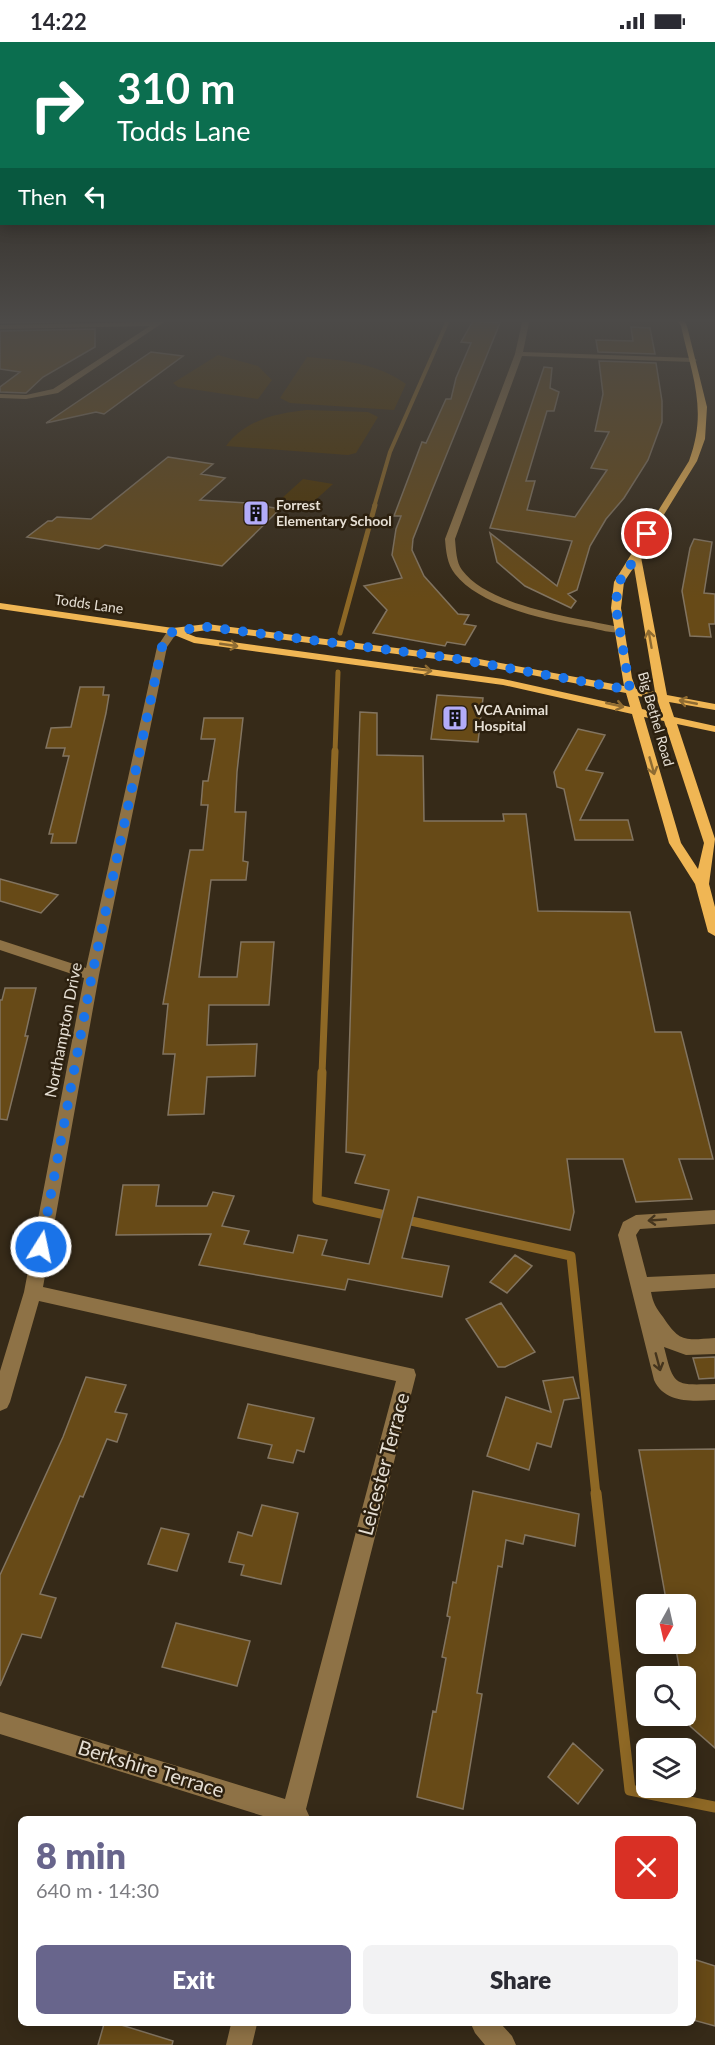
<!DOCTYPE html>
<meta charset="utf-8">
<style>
:root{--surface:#fff;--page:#f2f2f3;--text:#2b2b33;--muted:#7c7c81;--accent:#68658c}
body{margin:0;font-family:Lato,sans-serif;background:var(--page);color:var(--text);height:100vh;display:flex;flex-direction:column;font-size:22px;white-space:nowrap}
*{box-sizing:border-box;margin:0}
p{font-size:20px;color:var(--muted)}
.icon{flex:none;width:33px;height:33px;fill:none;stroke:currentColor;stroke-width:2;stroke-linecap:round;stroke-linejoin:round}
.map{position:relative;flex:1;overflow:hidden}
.side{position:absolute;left:18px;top:1774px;width:678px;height:210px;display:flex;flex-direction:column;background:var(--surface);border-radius:9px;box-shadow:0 3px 15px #0003}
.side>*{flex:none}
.hud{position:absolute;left:0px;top:0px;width:716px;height:183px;box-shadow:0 3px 15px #0003;background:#0b6e4f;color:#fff;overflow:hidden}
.needle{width:39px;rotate:188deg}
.controls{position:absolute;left:636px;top:1552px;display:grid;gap:12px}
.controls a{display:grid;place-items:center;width:60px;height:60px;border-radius:9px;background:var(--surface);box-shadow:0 3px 15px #0003;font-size:30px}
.pin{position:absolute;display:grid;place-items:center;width:51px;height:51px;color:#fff;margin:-26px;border:3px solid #fff;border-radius:50%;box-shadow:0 2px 6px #0007}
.me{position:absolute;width:66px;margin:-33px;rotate:10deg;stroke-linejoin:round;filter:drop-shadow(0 0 4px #0008)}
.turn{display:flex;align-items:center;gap:21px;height:126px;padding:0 18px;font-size:27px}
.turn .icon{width:78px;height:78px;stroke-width:2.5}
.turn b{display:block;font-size:42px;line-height:51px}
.then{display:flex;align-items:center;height:57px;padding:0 18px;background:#0003;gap:12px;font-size:22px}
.round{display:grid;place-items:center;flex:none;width:63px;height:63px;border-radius:9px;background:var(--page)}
.head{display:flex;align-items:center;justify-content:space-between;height:102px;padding:0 18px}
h1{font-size:36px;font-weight:800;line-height:45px;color:var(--accent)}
.primary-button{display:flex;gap:12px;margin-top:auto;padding:12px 18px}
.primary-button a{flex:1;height:69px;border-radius:9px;background:var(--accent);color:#fff;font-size:24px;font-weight:800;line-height:69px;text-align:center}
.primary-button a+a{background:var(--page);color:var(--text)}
.status{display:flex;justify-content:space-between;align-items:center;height:42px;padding:0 30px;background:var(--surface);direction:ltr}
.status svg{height:16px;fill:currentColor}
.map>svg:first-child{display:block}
</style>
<div class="status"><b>14:22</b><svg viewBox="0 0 49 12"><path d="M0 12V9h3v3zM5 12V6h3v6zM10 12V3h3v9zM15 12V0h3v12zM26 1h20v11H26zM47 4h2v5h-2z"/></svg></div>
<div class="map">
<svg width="715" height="2003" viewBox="0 0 715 2003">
<rect width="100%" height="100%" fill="#362a18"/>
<path fill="#4e3400" d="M218,313L258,324L272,338L258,357L178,345L173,341Z
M307,315C342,318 377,321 406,342L394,368L290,361L280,356Z
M307,368L368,370L378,375L356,411L348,413L226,404C245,378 277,371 307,368Z
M303,437L333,442L311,462L281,457Z"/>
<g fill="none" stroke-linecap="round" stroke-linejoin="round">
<path stroke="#8e6825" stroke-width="4" d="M374,465L390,410L449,276"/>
<path stroke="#8e6825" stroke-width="5" d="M340,591L375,463
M335,710L338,630"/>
<path stroke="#8e6825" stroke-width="7" d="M322,1032L335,709"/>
<path stroke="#8e6825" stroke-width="9" d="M322,1030L317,1158L390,1174
M402,1177L571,1214L596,1453"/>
<path stroke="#8e6825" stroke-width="11" d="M596,1451L630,1748L715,1765"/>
</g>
<path fill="#674a17" stroke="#827460" stroke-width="1.5" d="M0,276H95V279L0,281Z
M473,279L500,281L431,451L413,497L412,508L424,534L458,572L469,573L464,582L476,584L465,603L447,600L445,604L373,591L387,568L364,544L402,536L392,513L396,487L401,474H394L422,400L426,401L446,357H451L456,336L471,301L461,300Z
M631,285L650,286L655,312L598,310L596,298L633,299Z
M95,287V305L43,335L26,351L0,350V345L20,330L0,327V289Z
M151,310L183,314L104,372L96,370L46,381Z
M599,319L656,321L662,359V380L648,418L624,456L606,477L590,504L577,548L568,552L576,559L571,566L525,544L497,520L490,491L557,544L572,499L490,486L544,325L552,326L550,346L559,350L554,369H547L526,439H535L527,468L575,475L607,428L591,426L609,390L595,389L603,352Z
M168,415L213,422L201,432L225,436L200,458L247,461L280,467L222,524L105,503L99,507L27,495L48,479H52L57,475L91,477Z
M694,497L712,500L704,551L715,552V582H709L711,595L690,594L682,549L690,506Z
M80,645H104L103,653H109L106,671L76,801H51L53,792H49L69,714H63L65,706H46L51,686L71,685Z
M437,653L483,656L478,700L431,697Z
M360,670L377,671V713L423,714L424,779H504L503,772H526L538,869L630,870L655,990H681L713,1117H679L692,1157L636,1160L623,1117H567L574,1170L570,1188L418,1155L402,1216L449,1224L442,1255L348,1237L345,1248L199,1223L211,1192L116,1193L123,1143H159L156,1164H207L213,1150L234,1154L222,1184L249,1189L244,1202L293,1211L298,1193L327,1198L322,1213L369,1222L389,1148L355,1141L365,1113L346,1110Z
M204,676H243L237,730L235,770H246L243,819L248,820L246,838H211L199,935H237L241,900H274L269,963H209L207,1003L257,1002L255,1034L207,1035L204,1072L168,1073L175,1012H163L168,962H163L190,808H203L208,763H201L203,739H208L215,697H201Z
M578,687L605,693L586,728L603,731L580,778H628L633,798H575L564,747L557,745L554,730Z
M0,837L58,853L41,871L0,859Z
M5,946H36L25,994H28L7,1078L0,1077V958H2Z
M515,1213L532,1224L507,1251L490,1240Z
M501,1261L535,1310L505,1325H498L466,1277Z
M715,1315V1336L699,1337L693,1316Z
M86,1335L126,1343L115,1370L127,1372L117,1400L107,1397L83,1455L80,1454L40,1552L56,1556L41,1596L22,1592L0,1644V1533L63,1395Z
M573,1335L579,1356L564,1358L551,1405L537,1401L529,1428L487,1414L506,1355L551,1370L543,1339Z
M248,1362L314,1376L304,1410L297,1408L293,1421L268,1416L272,1403L238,1396Z
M715,1407V1706L690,1684L686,1660V1635H681L675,1602H686V1563H667L639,1408Z
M473,1449L579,1472L575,1504L525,1493L523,1502L506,1498L502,1525L498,1524L477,1651L482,1652L463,1767L417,1755L433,1669L436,1670L446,1616L442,1615L450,1575L447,1574L453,1540L456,1541Z
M262,1463L298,1471L281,1542L241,1533L244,1523L229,1520L238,1490L252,1494Z
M161,1486L189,1492L177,1529L148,1522Z
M176,1581L250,1599L237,1644L162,1625Z
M573,1701L603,1728L578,1762L548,1735Z
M693,1917L715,1924V1984L693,1978Z
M104,1982H118L173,1999L172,2003H98Z"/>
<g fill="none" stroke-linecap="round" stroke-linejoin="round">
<path fill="#8e7246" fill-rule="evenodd" d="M162,276H170L58,351L26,357L0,356V352L26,353L53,347L150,284L0,287V283L156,280Z
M523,276H530L523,310L693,316L697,318L693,320L522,314L455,497C456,507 456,520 462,528C490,566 580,576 623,586V590C611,592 598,587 586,585C547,578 481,565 455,532C447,522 446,509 445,497L515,312Z
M173,586L178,589L167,605L99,933L43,1245L414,1327L416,1333L306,1767L311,1778H276L0,1692V1670L285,1757L396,1339L39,1259L10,1360L7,1366L0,1369V1329L24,1250L84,936L0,908V898L86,926L157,605L169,587Z
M715,1168V1182L640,1187L636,1193L647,1235L715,1232V1246L651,1250C653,1261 656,1266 663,1275C680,1301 685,1298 715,1296V1312L686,1313L664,1305C674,1345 674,1343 715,1342V1358C693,1359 665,1362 654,1338L618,1193L623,1180L636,1173Z
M231,1982H257L252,2003H226Z
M471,1982H501L512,1994L516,2003H485L475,1991Z"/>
<path fill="#f0b654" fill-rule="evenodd" d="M676,276H683L687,284L707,365L705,397L697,419L660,479L641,515L667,653L715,662V668L669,660L674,675L715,684V690L677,682L715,797L709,842L715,865V894L708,890L695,842L669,801L632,672L503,643L194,601L172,592L0,567V561L173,586L207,582L468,615L624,644L611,566L614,540L689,419C708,368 692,334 681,284ZM634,525L655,650L636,647L632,636L621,566L624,540ZM207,588L468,621L626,651L630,665L503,637L196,595L186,591ZM638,654L657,657L662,672L642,667ZM644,675L664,679L704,801L698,827L681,801Z"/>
</g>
<defs><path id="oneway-shaft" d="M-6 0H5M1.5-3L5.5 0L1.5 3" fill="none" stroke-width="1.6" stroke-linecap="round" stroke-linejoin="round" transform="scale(1.5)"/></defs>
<g stroke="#8e6b32">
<use href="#oneway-shaft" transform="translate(650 597) rotate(-100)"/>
<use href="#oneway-shaft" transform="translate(229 603) rotate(8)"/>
<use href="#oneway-shaft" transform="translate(423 628) rotate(7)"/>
<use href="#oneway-shaft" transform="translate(688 660) rotate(-169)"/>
<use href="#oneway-shaft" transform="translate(615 663) rotate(13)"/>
<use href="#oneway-shaft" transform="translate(652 724) rotate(74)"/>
</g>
<g stroke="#44341d">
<use href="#oneway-shaft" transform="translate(657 1178) rotate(176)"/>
<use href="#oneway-shaft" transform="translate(658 1320) rotate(75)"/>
</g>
<linearGradient id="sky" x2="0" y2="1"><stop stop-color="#1e170d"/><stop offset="0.5" stop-color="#4c4a48"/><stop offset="1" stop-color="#4c4a48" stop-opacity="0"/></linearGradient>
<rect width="715" height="557" fill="url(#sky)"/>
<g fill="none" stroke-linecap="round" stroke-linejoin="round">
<path stroke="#1a73e8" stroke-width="10" stroke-dasharray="0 18" d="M41,1205L92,933L152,652L162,605L173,589L207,585L446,615L630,648L616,566L617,550L619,540L636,515L647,492"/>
</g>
<defs>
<symbol id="building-square" viewBox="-11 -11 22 22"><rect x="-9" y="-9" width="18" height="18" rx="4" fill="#b3acf9" stroke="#2c200f"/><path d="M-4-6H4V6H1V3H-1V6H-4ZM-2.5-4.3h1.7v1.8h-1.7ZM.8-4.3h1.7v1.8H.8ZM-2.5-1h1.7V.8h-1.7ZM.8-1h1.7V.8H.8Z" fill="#111"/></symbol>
</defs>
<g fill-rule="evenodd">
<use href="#building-square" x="241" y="456" width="30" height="30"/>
<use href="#building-square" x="440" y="661" width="30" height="30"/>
</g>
<g text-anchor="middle" stroke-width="5" stroke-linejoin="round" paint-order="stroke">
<g font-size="14" font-weight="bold" fill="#e6dfd4" stroke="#2c200f" text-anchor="start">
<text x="276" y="468">Forrest<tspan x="276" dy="16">Elementary School</tspan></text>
<text x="474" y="673">VCA Animal<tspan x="474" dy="16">Hospital</tspan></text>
</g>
<g font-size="14" fill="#e6dfd4" stroke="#2c200f">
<text transform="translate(89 562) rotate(8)" y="5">Todds Lane</text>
<text transform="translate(656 677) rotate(74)" y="5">Big Bethel Road</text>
</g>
<g font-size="16" fill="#e6dfd4" stroke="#2c200f">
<text transform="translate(63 988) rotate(-79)" y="6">Northampton Drive</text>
</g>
<g font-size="20" fill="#e6dfd4" stroke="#2c200f">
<text transform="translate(384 1422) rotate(-75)" y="7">Leicester Terrace</text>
<text transform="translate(151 1727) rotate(17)" y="7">Berkshire Terrace</text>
</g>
</g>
</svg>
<div class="controls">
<a><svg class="needle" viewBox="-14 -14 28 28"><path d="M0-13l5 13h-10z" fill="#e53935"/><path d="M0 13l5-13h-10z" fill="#7c7c81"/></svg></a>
<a><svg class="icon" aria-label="search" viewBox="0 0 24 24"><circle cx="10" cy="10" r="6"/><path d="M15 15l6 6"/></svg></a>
<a><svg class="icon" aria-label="layers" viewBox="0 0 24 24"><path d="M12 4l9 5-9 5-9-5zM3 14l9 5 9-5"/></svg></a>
</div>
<div class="pin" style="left:647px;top:492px;background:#d93025"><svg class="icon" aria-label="arrive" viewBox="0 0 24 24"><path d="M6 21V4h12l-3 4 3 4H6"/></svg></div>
<svg class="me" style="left:41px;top:1205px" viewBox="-20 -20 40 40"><circle r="17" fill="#1a73e8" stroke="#fff" stroke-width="3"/><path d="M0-11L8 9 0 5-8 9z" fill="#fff"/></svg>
<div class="hud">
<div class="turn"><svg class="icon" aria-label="right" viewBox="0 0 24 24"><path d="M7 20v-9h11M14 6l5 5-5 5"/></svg><div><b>310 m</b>Todds Lane</div></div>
<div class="then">Then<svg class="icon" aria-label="left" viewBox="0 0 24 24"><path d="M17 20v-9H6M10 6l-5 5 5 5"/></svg></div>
</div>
<section class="side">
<div class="head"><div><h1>8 min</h1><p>640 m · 14:30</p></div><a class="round" style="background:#d93025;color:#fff"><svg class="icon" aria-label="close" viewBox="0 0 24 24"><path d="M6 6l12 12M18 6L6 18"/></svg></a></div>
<div class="primary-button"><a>Exit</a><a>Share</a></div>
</section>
</div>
